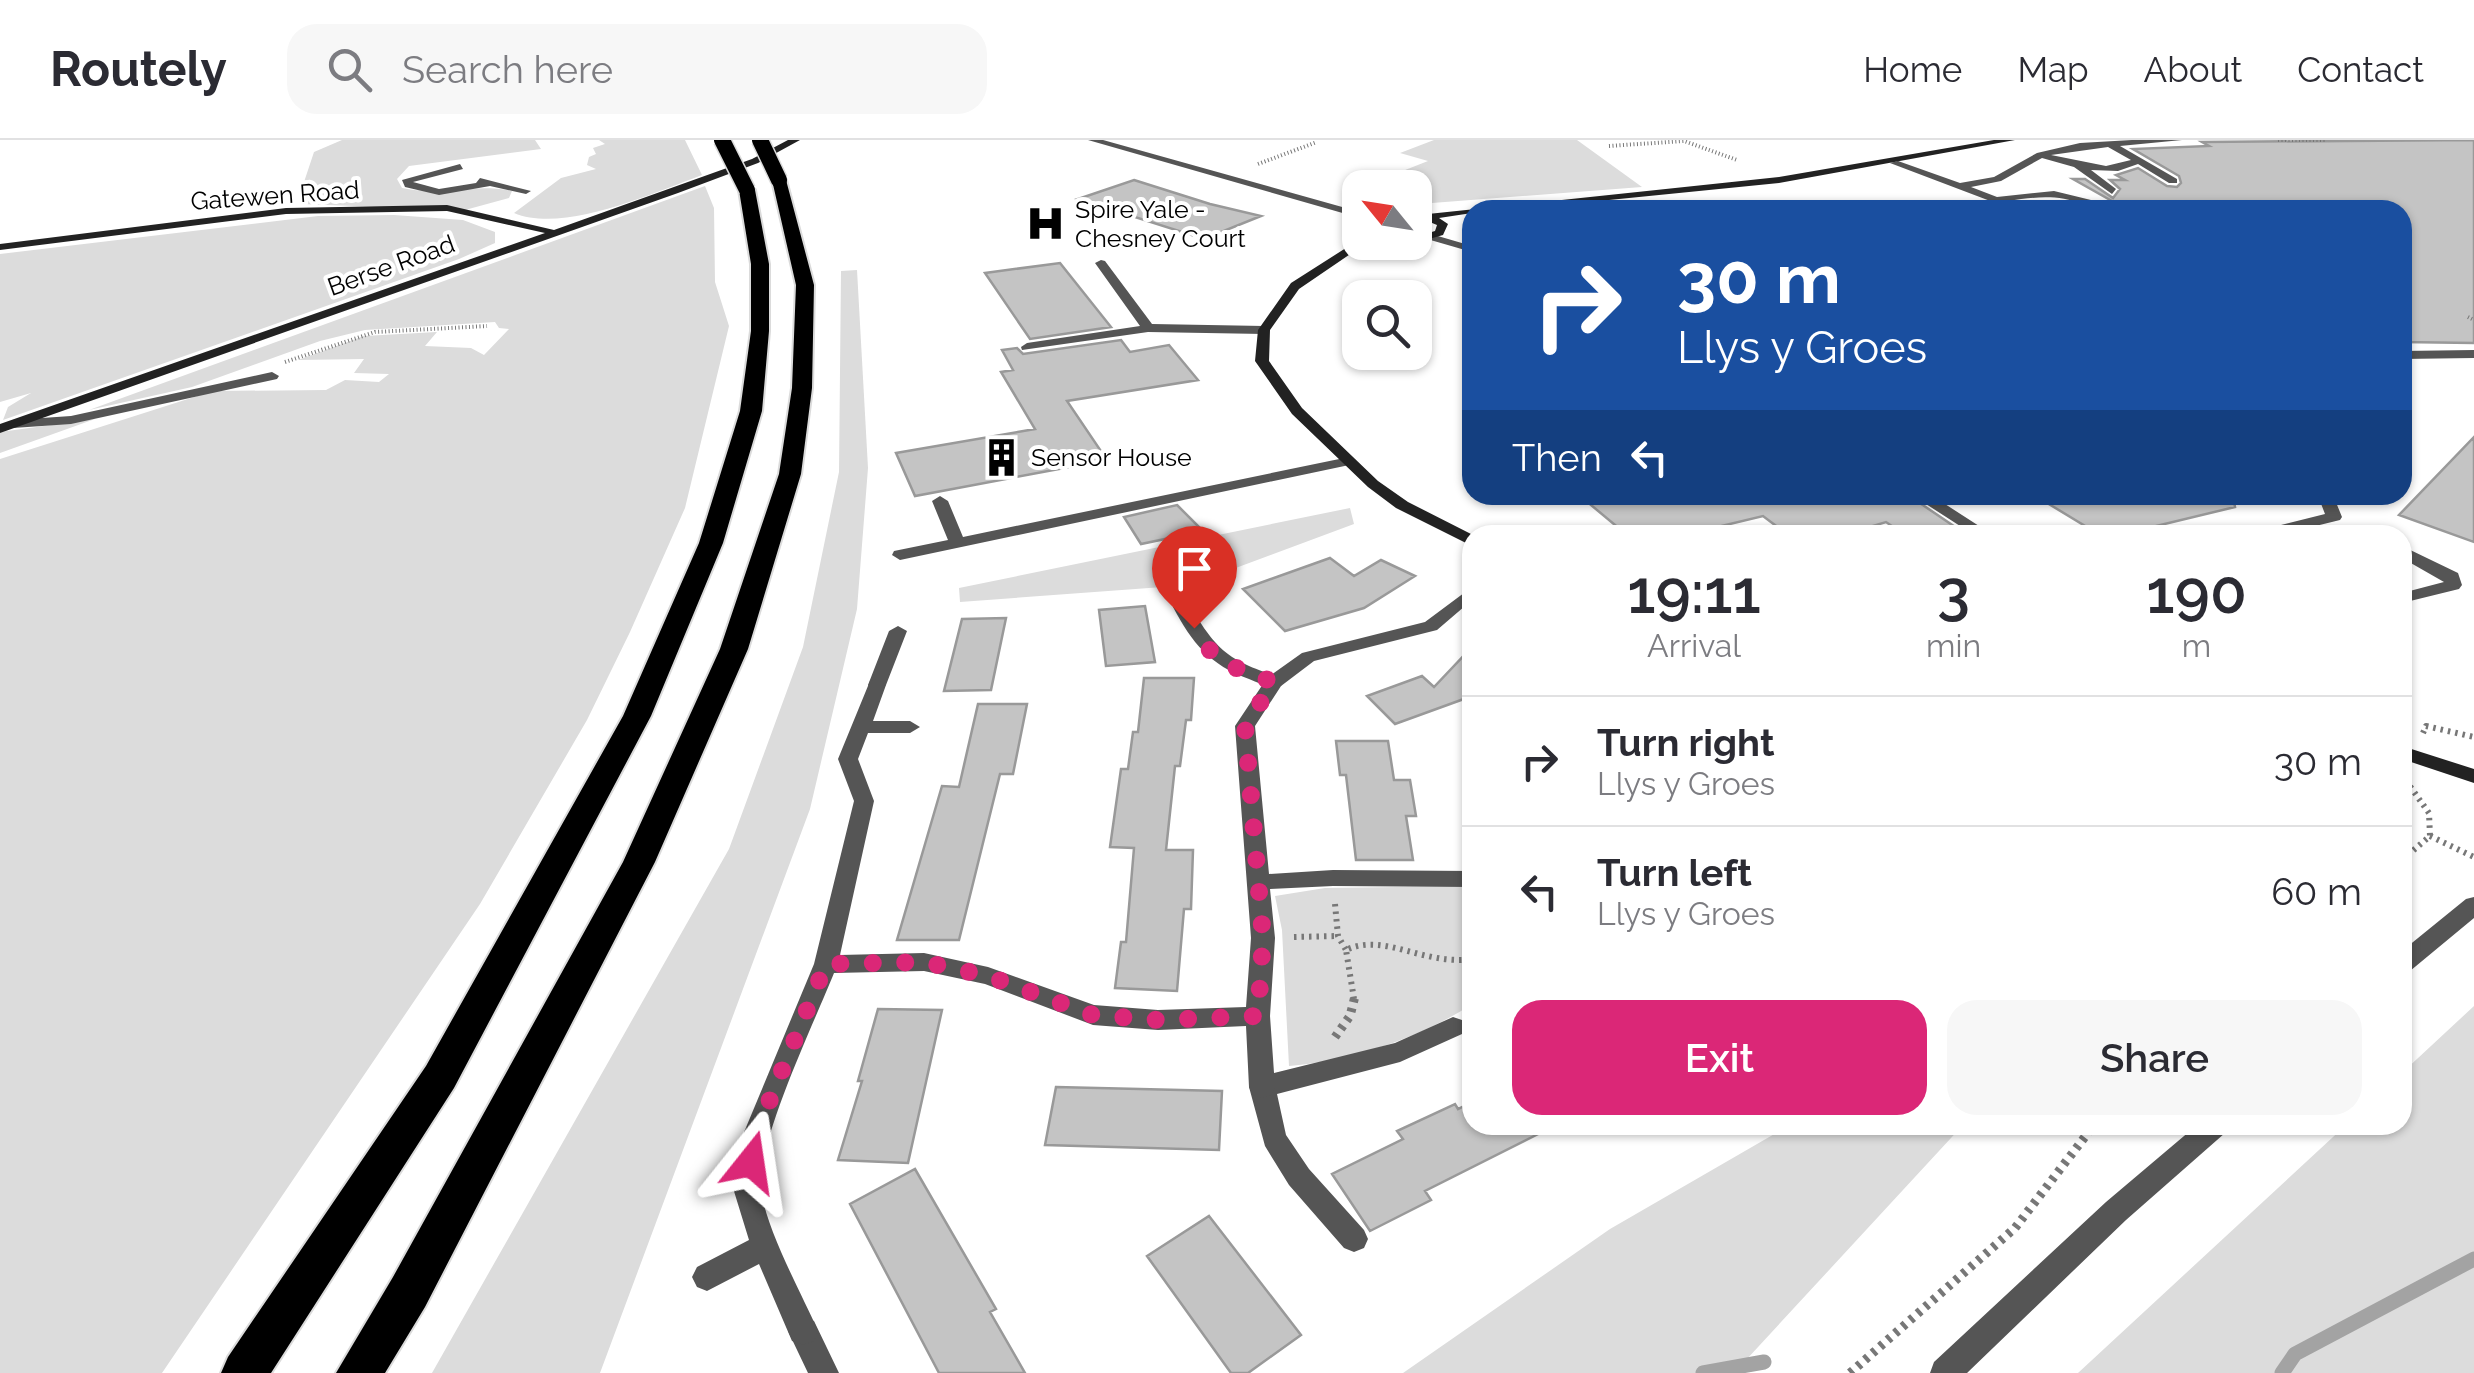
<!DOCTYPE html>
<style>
:root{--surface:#fff;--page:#f7f7f7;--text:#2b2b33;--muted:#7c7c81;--line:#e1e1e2;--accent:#db2777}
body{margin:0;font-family:Raleway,sans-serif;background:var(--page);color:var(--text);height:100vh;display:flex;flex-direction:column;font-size:38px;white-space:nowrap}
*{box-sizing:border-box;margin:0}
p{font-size:32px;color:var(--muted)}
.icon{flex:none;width:55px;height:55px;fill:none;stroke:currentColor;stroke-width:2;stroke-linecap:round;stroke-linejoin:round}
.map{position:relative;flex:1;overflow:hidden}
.side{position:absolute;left:1462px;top:385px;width:950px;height:610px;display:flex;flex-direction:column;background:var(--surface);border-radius:30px;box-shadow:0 2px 8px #0004}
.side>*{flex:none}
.top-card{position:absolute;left:1462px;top:60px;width:950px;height:305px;border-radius:30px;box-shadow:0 2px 8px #0004;background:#1a4fa0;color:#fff;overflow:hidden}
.needle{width:65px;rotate:300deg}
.tools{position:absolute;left:1342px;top:30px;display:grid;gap:20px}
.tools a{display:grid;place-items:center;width:90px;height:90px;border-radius:20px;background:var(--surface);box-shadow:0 2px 8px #0004;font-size:50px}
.pin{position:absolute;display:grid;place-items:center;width:85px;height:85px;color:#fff;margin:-102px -42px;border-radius:50% 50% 50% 0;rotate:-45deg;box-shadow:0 0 10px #0007}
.pin .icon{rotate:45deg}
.me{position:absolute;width:110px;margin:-55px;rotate:15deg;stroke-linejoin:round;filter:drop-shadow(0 0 8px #0008)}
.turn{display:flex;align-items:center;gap:35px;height:210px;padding:0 50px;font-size:45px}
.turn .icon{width:130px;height:130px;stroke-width:2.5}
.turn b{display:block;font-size:70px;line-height:85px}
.then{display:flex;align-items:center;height:95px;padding:0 50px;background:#0003;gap:20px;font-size:38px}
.eta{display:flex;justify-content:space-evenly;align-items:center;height:170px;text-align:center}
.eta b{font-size:60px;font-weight:600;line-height:70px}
.primary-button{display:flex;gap:20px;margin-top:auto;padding:20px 50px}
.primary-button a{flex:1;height:115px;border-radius:30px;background:var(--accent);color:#fff;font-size:40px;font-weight:600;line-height:115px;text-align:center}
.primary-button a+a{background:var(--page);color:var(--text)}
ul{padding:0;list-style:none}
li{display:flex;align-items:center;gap:30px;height:130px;padding:0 50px;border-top:2px solid var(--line)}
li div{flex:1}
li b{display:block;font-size:38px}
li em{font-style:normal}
header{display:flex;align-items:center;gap:60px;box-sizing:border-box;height:140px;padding:0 50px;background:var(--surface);border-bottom:2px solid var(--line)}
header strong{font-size:48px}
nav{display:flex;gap:55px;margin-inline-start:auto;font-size:35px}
.search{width:700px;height:90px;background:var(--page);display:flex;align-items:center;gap:25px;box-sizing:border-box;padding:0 35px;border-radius:30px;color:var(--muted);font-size:38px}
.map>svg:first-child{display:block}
</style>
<header>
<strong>Routely</strong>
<div class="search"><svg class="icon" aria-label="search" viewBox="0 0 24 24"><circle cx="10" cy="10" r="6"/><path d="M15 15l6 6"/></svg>Search here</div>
<nav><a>Home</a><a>Map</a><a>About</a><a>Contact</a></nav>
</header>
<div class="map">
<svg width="2474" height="1233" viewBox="0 0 2474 1233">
<rect width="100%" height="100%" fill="#fff"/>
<path fill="#dcdcdc" d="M342,0H535L541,9L409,26L397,39L402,48C439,56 475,43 512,51L509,58L465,70L300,64L299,57L314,12Z
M599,0H685L702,35C653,53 564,94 514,73L561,38L596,29L587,25L589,17L596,14L593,8L605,4Z
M1434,0H1577L1642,47L1432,63H1415V48L1362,47L1428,21L1400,13Z
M705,46L714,68L715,142L729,186L685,368L630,492L587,580L480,764L162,1233H0V319L213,251L326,250L345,240L379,242L389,234L354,233L364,219L298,220L364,196L437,192L425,206L471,208L484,215L509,189L499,188L495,182L365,190L320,201L192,247L89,270Z
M394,75L463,80L495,92V103L459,119L3,280L8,267L31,253L0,262V114L318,76Z
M857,130L868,328L857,469L810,669L600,1233H432L729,709L803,507L839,332L841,131Z
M95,279L0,313V292Z
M1350,368L1354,384L1190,445L960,462L959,448Z
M1472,746V864C1421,898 1350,921 1289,926L1282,790L1275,756L1325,748Z
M2474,866V1233H2078L2346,985H2402L2403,932Z
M1790,985H1963L1734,1233H1403L1610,1089Z"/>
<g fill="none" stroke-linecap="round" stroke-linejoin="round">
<path stroke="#a3a3a3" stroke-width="15" d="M1703,1233L1764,1222
M2282,1233L2295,1214L2474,1119"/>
</g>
<path fill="#c4c4c4" stroke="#999" stroke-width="2.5" d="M2474,0V203L2402,202V70H2128L2073,39H2085L2113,58L2120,49L2110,40H2125L2116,35L2138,28L2167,46L2177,47L2181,43L2179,36L2133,9L2209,6L2202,2Z
M1134,40L1210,64L1261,76L1204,99L1078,59Z
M1060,123L1111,187L1030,199L985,133Z
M1121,200L1130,212L1169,205L1198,240L1067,261L1107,320L915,356L896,313L1035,289L1001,232L1013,230L1002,210L1017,208L1023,214Z
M2474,297V402L2399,375Z
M1579,355H1908L1967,395H1905L1886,382L1843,395H1788L1763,376L1684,395H1627Z
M2034,355H2233L2235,367L2119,395H2100Z
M1177,365L1203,391L1141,404L1124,377Z
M1330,418L1354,436L1381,420L1415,436L1364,468L1285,491L1243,449Z
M1145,466L1155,522L1106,526L1099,470Z
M1006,478L991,550L944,551L962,479Z
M1472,507V556L1395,584L1367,556L1422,536L1434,547Z
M1144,538H1194L1191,580H1186L1180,626H1175L1166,710H1193L1191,769H1184L1177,851L1115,848L1121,802H1126L1134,708L1110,707L1121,629H1128L1133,592H1138Z
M978,564H1027L1013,634H1000L959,800H897L942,646L959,647Z
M1336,601H1388L1394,640H1410L1416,676H1406L1413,720H1356L1346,635H1340Z
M878,869L942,870L908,1023L838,1020L862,941H858Z
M1056,947L1222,951L1219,1010L1045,1005Z
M1472,962V985H1556L1425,1051L1431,1060L1370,1091L1332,1034L1403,999L1397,991L1455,964L1458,969Z
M915,1029L996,1169L990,1172L1025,1233H939L850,1064Z
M1209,1076L1301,1195L1248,1233H1231L1147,1116Z"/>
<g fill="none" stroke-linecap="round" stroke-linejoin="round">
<defs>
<path id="highway" d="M779,36L786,40L814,145L812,248L801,334L748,509L655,722L425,1167L385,1233H336L393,1137L623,722L720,509L779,334L792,248L796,145L772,40Z
M747,45L755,50L769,124V191L762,271L723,403L651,576L454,948L271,1233H221L228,1217L426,926L623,576L699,403L740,271L751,191V124L739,50Z"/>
</defs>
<use href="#highway" stroke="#dbdbdb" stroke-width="4"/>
<path stroke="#777" stroke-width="4" stroke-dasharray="1 2.5" stroke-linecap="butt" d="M2278,0H2326
M1609,6L1684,1L1737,20
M1258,24L1317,2
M2468,177L2474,180
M285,222L375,192L487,186"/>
<path stroke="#777" stroke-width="6" stroke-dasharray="2.5 5" stroke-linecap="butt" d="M2423,593L2426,586L2474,597
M2430,696L2474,717
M2402,720L2430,696L2429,673L2407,642
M1335,764L1338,796L1346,810
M1294,797L1338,796
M1354,859L1346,810C1384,792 1424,826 1472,819"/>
<path stroke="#777" stroke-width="9" stroke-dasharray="4 6" stroke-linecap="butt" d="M1335,897L1350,876L1355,856
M1850,1233L2015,1088L2094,985"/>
<path fill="#555" fill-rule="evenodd" d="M2132,0H2182L2120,6L2177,39V43H2169L2138,24L2118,31L2091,30L2116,49L2112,54L2074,27L2042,18L2001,41L1971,47L1997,57L2054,51L2091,60L2095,70H2085L2082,64C2058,54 2034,57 2008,61L2029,70H2014L1890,23L1898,21L1960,43L1994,37L2037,13L2080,3ZM2108,7L2131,20L2106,26L2051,15Z
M460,24L463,29L413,42L439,49L476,43L480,38L531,51L526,54L490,46L439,55L405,47L402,40Z
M1431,94L1472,106V112L1427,99V95Z
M1101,120L1105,121L1152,184L1264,186L1270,190L1264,194L1148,192L1022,210L1021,207L1027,203L1140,186L1095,123Z
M2474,210V218L2402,219V211Z
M272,232L279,236L277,239L71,284L13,288L6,284L13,280L71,276Z
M1349,317L1356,321L1354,324L900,420L892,415L894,411L948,400L932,361L940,356L948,361L963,397Z
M1546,355H1563L1570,362L1568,365H1556Z
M1912,355H1931L1993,395H1974Z
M2313,355H2333L2342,377L2340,380L2279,395H2251L2253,392L2325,374L2320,361Z
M2402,406L2458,433L2462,445L2459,449L2402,463V453L2444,442L2402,418Z
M1182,462L1188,463C1218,512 1226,519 1281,538L1283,542L1281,546C1269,548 1260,544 1249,539C1210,525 1192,503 1173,467Z
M898,486L907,491L886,545L877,551L870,549L868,545L889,491Z
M1453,877L1462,880L1465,887L1462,894L1400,922L1277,954L1286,995L1309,1029L1364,1090L1368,1099L1364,1108L1354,1112L1344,1108L1289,1045L1265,1006L1249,947L1253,939L1262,936L1395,903Z
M803,1177L814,1181L839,1233H808L788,1191L792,1181Z"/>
<path fill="#555" fill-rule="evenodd" d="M1088,0H1103L1360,72V78Z
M1472,447V460L1437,490L1314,521L1281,546L1255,586L1269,734L1333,730L1472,731V747L1333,746L1270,749L1275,798L1270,876L1275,947L1271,955L1262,958L1253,955L1249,947L1246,886L1158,890L1093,885L985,844L924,831L834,833C815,881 756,1003 761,1049C766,1090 801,1152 818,1191L814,1201L803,1205L792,1201L759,1124L707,1151L697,1147L692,1137L697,1127L749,1100L733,1048L742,997L814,824L854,661L838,619L870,541L877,539L886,545L873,581H910L920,587L910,593H868L858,619L874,661L840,815L924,813L988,827L1094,865L1158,870L1246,867L1251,798L1235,586L1267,538L1302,513L1425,482Z
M2474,757V778L2410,831L2402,834V811L2466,759Z
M2197,985H2229L2225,993L2126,1080L1967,1233H1930L1934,1222L2106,1062Z"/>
<path fill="#222" fill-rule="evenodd" d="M788,0H800L758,23L678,53L0,293V284L545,93L447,71L286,74L0,110V104L286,68L447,65L554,90L752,19Z
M1994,0H2015L1779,43L1509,70H1472V73L1439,78L1448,84L1443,95L1415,103L1412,102H1415V97L1435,91L1437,85L1415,76V69L1428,74L1779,37Z
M1360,74V94L1349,84Z
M1360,99L1365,104L1299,149L1270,190L1269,221L1302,268L1378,341L1408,362L1473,395L1472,406L1396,368L1368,347L1292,274L1255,221L1258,190L1291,143Z
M2402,606L2474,629V643L2402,619Z"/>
<use href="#highway" fill="#000" fill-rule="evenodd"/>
<defs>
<path id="highway-bridge" d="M722,0L747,50
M760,0L779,40"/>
</defs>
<use href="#highway-bridge" stroke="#dbdbdb" stroke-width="19" stroke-linecap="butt"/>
<use href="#highway-bridge" stroke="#000" stroke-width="16"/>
</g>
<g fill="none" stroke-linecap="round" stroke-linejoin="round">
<path stroke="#db2777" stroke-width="18" stroke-dasharray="0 32.4" d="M751,1022L755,996L826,824L924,822L988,836L1093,875L1158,880L1258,876L1263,798L1245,586L1274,542C1239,530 1211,522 1194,488"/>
</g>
<defs>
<symbol id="hospital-bare" viewBox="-9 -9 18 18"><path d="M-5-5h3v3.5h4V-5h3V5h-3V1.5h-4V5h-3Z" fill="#000" stroke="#fff" stroke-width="2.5" paint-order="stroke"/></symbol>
<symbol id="building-bare" viewBox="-9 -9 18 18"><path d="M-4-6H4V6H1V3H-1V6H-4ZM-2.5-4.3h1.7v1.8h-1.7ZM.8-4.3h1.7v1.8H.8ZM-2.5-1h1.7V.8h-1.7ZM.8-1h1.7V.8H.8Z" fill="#000" stroke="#fff" stroke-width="2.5" paint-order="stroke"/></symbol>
</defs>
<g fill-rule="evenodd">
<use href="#hospital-bare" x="1018" y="56" width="55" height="55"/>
<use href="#building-bare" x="974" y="290" width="55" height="55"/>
</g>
<g text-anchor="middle" stroke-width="8" stroke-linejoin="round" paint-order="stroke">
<g font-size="25" fill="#000" stroke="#fff">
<text transform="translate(275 55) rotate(-4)" y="9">Gatewen Road</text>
<text transform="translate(391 125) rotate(-20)" y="9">Berse Road</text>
</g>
<g font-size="25" fill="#000" stroke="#fff" text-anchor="start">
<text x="1075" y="78">Spire Yale -<tspan x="1075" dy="29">Chesney Court</tspan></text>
<text x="1031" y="326">Sensor House</text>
</g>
</g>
</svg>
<div class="tools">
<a><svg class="needle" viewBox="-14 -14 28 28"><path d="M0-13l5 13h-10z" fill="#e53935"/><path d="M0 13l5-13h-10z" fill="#7c7c81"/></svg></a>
<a><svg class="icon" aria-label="search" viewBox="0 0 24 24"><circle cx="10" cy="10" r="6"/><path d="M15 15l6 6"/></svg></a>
</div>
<div class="pin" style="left:1194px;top:488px;background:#d93025"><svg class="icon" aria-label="arrive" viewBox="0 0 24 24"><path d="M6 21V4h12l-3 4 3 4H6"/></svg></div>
<svg class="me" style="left:751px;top:1022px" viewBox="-20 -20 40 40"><path d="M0-17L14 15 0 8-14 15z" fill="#db2777" stroke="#fff" stroke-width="4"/></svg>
<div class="top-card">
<div class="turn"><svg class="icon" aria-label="right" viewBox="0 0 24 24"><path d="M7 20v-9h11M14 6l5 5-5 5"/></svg><div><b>30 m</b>Llys y Groes</div></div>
<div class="then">Then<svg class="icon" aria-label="left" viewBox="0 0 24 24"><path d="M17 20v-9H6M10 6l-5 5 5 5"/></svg></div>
</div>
<section class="side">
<div class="eta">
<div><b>19:11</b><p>Arrival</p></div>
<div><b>3</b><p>min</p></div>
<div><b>190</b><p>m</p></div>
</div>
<ul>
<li><svg class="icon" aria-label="right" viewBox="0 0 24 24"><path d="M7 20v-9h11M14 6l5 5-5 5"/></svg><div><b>Turn right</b><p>Llys y Groes</p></div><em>30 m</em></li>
<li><svg class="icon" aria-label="left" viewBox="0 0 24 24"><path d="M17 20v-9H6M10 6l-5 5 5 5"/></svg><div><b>Turn left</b><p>Llys y Groes</p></div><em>60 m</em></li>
</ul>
<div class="primary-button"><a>Exit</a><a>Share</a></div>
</section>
</div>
